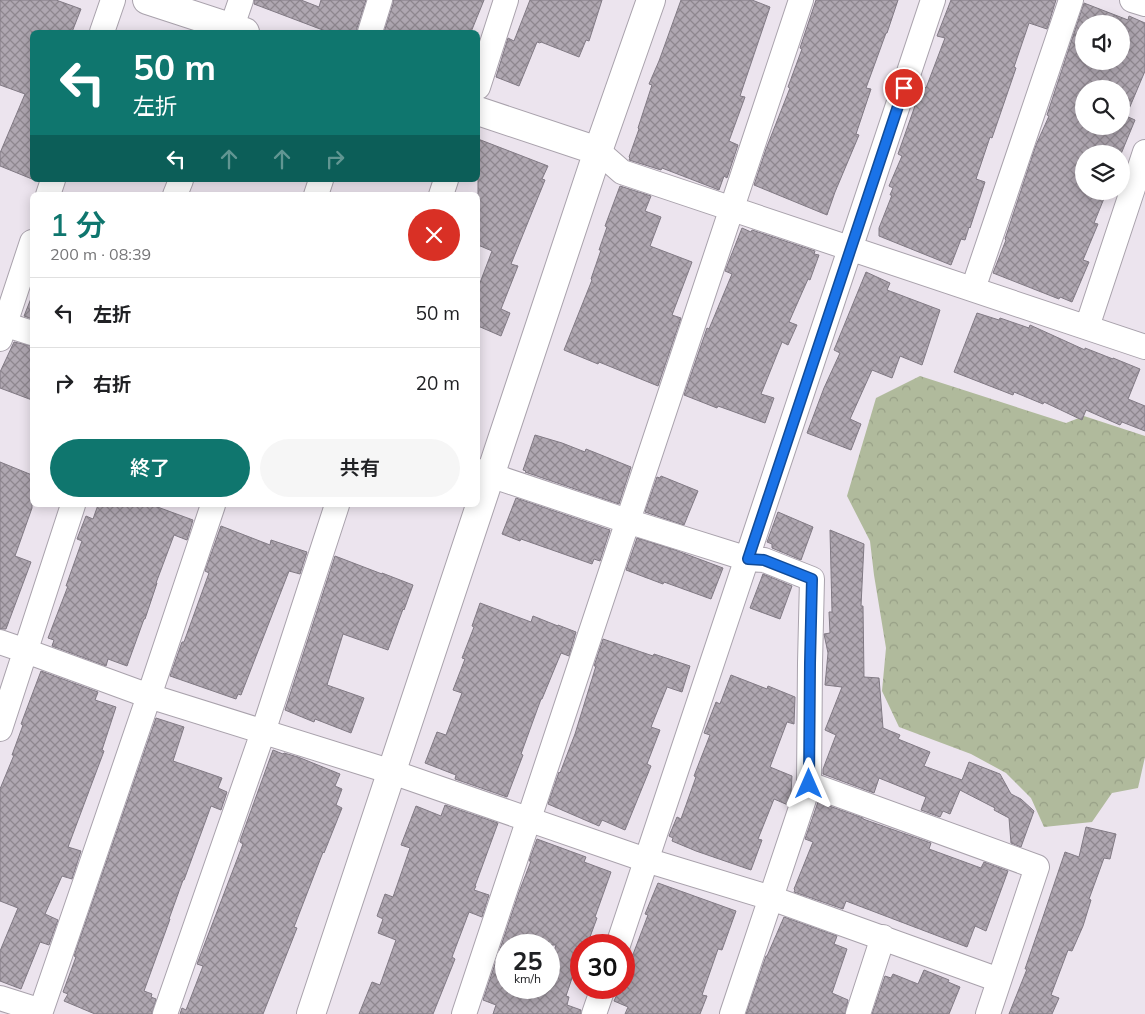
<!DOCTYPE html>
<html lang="ja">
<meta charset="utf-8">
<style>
:root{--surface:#fff;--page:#f6f6f6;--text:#202124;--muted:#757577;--line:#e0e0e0;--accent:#0f766e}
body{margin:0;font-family:Mulish,"Noto Sans JP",sans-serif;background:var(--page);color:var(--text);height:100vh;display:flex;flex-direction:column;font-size:19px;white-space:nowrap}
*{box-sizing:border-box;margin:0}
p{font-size:16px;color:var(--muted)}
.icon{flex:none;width:28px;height:28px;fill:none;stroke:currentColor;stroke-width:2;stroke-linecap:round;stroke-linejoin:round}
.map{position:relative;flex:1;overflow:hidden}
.drawer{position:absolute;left:30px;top:192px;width:450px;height:315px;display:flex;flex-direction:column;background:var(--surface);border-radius:8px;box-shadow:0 2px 12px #0003}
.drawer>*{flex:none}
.banner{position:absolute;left:30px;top:30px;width:450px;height:152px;border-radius:8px;box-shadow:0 2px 12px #0003;background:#0f766e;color:#fff;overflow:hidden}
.fabs{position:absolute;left:1075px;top:15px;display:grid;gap:10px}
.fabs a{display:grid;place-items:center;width:55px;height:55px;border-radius:50%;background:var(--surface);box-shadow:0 2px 12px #0003;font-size:25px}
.speed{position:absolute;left:495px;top:934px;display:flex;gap:10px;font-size:25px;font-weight:700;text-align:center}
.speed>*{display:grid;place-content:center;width:65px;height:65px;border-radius:50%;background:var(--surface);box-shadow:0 2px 12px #0003;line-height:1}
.speed small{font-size:12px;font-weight:400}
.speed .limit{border:8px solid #d22;background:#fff;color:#111}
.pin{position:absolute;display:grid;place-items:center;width:42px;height:42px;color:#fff;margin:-21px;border:2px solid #fff;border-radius:50%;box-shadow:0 1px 5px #0007}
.me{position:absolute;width:55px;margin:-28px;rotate:0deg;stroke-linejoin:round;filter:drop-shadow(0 0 4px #0008)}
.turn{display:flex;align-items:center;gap:18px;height:105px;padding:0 20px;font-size:22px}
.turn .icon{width:65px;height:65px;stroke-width:2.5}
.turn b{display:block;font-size:35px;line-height:42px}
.lanes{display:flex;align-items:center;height:48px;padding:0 20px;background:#0003;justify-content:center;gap:25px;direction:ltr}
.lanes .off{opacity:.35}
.round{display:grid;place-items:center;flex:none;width:52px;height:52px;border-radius:26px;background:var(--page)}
.overview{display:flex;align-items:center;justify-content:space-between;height:85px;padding:0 20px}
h1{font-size:30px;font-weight:600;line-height:38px;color:var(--accent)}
.cta{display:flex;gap:10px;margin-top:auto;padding:10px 20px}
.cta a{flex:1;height:58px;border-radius:30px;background:var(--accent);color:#fff;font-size:20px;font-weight:600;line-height:58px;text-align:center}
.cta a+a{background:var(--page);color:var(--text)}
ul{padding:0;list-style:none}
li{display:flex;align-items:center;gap:15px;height:70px;padding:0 20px;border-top:1px solid var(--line)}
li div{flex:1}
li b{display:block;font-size:19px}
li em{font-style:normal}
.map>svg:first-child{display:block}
</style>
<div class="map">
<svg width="1145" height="1014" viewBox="0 0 1145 1014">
<defs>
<pattern id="forest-crowns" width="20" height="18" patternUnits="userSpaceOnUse" patternTransform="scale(1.25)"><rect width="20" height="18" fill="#b0ba9c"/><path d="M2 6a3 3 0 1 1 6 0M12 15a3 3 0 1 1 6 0" fill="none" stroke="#979f86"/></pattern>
<pattern id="building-cross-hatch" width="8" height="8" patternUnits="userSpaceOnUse" patternTransform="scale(1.25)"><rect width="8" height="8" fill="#afa7b1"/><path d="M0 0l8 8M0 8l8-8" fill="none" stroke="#8e878f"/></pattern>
</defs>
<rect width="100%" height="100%" fill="#ece4ee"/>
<path fill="url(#forest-crowns)" d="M920,376L1066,423L1084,416L1145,436V757L1138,788L1112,793L1092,822L1044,827L1031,798L1006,773L971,754L899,727L882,691L886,648L874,575L870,541L847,496L876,398Z"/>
<path fill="url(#building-cross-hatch)" stroke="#817a84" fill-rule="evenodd" d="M0,0H56L81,9L72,32H32V179L0,166V153L25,94L0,85Z
M254,0H301L319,7L321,0H366L357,28V32H328L254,4Z
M393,0H484L471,32H384L393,4Z
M530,0H602L589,41L586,40L579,57L541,42L540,43L537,42L519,86L496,77L508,38L514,41Z
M681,0H752L770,7L740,96L745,97L729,141L738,145L727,178L724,176L719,190L662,168L661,170L629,160L630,158L629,157L639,129L638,128L652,85L649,84L659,61Z
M816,0H898L887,33H886L866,88L871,89L856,134L859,135L835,192L827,215L754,185L766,149L790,88L788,87L802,49L800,48Z
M951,0H1056L1047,29L1029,23L1014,67L1016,68L992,138L990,137L976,179L985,182L970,228L969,227L965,240L961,239L951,265L879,236V228L892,195H890L893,188L889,186L902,156L898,154L922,86L926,88L945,38L937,36Z
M1084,3L1128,20L1129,16L1145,23V71L1126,116L1135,120L1121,154H1084V191H1107L1094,223L1098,224L1083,260L1089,262L1072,302L1060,297L1059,299L993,273L1006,240L1005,239L1036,145L1049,116L1047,115ZM1084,24H1121V61H1084ZM1084,89H1121V126H1084Z
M478,139L548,166L542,179L545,180L511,264L518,266L501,309L510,313L501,336L478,326V288L492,251L478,245Z
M620,186L651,196L645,211L661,217L650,246L692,262L672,315L681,318L658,386L599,362L598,364L564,350L592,280L591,279L601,250H599L607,227L605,226Z
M742,228L751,232L752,230L815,251L814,254L819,255L810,280L808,279L789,322L797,325L788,345L782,342L761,394L774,398L765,423L718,406L717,408L684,395L707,328L709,329L732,274L725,271Z
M866,272L890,283L887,290L940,310L922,365L900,356L892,378L872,370L850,419L861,424L851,450L807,433L824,388L840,353L834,350Z
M32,296V319L24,316Z
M977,313L999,320L1000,318L1029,328L1030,325L1085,350V348L1113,359V358L1140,369L1128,399L1145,406V431L1122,422L1120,425L1086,410L1082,420L1044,402L1043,404L1014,392L1013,395L954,372Z
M14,342L32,346V400L0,388V372Z
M535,435L562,443L585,452L586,449L631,467L619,504L525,472L526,471L523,470Z
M0,462L32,475V508L15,556L31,562L6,629H0Z
M661,476L698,491L684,525L645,512L657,477L660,478Z
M516,498L610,530L600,561L594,559L592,564L521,539L520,541L502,534Z
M98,505H152L193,520L187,540L174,535L156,583H157L145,619H144L127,666L108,659L106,666L52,646L54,640L48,638L68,586H66L82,541L77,539L86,516L93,519Z
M778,512L813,527L801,560L772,548V544L767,542Z
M221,526L270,545L271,540L307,552L300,574L289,571L241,695L238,694L236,699L170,676L182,642H184L209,573L205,571Z
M830,530L864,544L861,606H863L864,677L879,678L883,728L900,735L898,739L930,752L924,766L962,780L969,762L1000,774L1011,794L1021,799L1034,811L1021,847L1011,843L1009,818L994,810L995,808L960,790L950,814L943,811L940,817L921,810L926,797L879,778L874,793L823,774V769L836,735L825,730L842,687L825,685L828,653L824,634L830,633L829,612H832Z
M637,538L675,550L723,568L711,599L664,582L663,584L626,570Z
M335,556L382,574V573L413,585L404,610L403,609L388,650L343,634L327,685L364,698L351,733L315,719L314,722L285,710Z
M763,574L792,586L780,619L750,608Z
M480,603L531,622L533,616L558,626V625L576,632L569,656L561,653L542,699H541L521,754L523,755L507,797L455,779L456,775L425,763L437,732L446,735L462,693L453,690L465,659L462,658L474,627L472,626Z
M603,639L653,656L654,654L690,666L682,692L667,687L651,727L660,730L647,764L651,766L625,830L602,820L599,826L548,804L559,772L560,773L575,734L596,666H594Z
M41,671L98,692L95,700L116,707L102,750L104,751L68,847L81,851L72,879L62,876L45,914L58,920L49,945L40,942L21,989L0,981V951L18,908L0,901V789L14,755H12L23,725L21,724Z
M731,675L767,689L768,686L795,697L794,724L787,722L770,767L792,776L791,793L788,805L774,799L758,839L762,840L751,870L696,851L672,841L673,838L669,836L677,817L681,819L696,777L694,776L710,735L704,733L716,702L720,704Z
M156,718L184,727L173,761L222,778L218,788L227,792L221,810L211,806L184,880H183L169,919H170L144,991L152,994L151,997L156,999L152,1014H95L64,1001L68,994L63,992L76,957L74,956Z
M273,750L283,754L284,753L298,757L340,774L335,786L342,789L336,805L342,808L324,853L323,852L294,927L297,928L263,1014H180L182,1008L186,1010L203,966L197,964L243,844L240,842V841Z
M818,802L863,818V819L931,843L929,849L981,868L984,862L1008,871L986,931L975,926L967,947L846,901L843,909L794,892L795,890L794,889L813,842L805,839Z
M445,805L498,823L475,886H476L474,890L489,895L482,917L469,912L452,957L455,959L433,1014H359L372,982L380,985L396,940L378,933L383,919L377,916L385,894L393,897L410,848L401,845L416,806L441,816Z
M1086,827L1116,834L1110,859L1104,858L1089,899L1091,900L1083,926L1072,951L1068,950L1051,995L1059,998L1052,1014H1009L1027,969H1025L1044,914L1065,852L1079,857Z
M537,839L586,857L584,862L611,872L595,917L597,918L587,945H581V951L566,996L569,997L567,1005L581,1010V1014H493L496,1005L483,1000L519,892L531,861H529ZM506,945H556L549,968V988H541L539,994L523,988H506Z
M658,883L736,911L722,950L718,949L702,995L707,996L700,1014H625L628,1007L614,1001L620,988H624V978L648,915L645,914Z
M784,917L837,936L834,944L847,949L832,993L848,1000L845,1014H746L766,956H767Z
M924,970L949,980L948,982L960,987L949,1014H872L885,976L891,978L893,974L918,984Z"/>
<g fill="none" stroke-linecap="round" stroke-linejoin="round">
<defs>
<path id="minor" d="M1132,0L1145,4
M102,32L113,0
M230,32L241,0
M370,32L380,0
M478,87L506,0
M598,151L622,172L1145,347
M48,195L53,180
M175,195L181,180
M316,195L321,180
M441,195L446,180
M973,289L1071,0
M0,323L32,333
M1087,327L1145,152
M0,339L32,242
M478,471L627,521L748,559L764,560L812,579L810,663L809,784L1037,867L988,1014
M0,642L26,651L149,696L392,772L646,860L771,898L999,980
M0,729L73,505
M618,945L933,0
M0,998L41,1011L149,696L213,505
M165,1014L263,732L337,505
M464,1014L801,0
M594,1014L603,988
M732,1014L809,784
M858,1014L883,937"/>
<path id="tertiary" d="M147,0L245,32
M478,111L598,151
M311,1014L598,151L651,0"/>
</defs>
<use href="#minor" stroke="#a9a2ac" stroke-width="26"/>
<use href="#tertiary" stroke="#a9a2ac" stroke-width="30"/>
<use href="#minor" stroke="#fff" stroke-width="24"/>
<use href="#tertiary" stroke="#fff" stroke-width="28"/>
</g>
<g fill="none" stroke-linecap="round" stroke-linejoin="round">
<defs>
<path id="route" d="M809,784L810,663L812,579L764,560L748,559L904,88"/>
</defs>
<use href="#route" stroke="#114b97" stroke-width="12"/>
<use href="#route" stroke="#1a73e8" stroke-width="9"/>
</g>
</svg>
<div class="fabs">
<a><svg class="icon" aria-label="sound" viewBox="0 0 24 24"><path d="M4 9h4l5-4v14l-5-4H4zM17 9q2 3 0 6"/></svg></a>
<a><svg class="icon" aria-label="search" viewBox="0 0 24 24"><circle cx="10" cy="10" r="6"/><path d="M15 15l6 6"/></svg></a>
<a><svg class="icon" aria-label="layers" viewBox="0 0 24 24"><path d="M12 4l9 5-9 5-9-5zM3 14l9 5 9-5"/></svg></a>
</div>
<div class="speed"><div>25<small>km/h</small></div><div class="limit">30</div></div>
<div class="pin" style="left:904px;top:88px;background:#d93025"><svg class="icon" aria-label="arrive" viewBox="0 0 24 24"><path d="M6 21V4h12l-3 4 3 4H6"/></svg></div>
<svg class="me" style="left:809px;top:784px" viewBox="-20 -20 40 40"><path d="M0-17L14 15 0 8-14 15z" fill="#1a73e8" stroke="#fff" stroke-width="4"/></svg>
<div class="banner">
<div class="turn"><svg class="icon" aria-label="left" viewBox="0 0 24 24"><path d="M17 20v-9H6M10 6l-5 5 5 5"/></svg><div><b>50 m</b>左折</div></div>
<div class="lanes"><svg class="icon" aria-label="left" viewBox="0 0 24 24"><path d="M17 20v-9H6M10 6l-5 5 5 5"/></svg><svg class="icon off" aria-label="ahead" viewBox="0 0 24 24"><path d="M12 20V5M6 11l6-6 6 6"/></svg><svg class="icon off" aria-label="ahead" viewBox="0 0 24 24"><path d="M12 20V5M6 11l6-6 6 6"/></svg><svg class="icon off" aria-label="right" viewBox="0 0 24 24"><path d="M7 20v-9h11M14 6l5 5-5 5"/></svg></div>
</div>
<section class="drawer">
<div class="overview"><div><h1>1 分</h1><p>200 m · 08:39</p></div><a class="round" style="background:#d93025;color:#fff"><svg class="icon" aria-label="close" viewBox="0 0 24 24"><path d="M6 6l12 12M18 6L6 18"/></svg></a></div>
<ul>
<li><svg class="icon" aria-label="left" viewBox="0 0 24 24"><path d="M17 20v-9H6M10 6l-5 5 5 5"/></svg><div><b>左折</b></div><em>50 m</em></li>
<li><svg class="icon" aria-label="right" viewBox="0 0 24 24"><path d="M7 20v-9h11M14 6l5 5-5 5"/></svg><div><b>右折</b></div><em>20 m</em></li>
</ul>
<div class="cta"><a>終了</a><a>共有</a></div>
</section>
</div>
